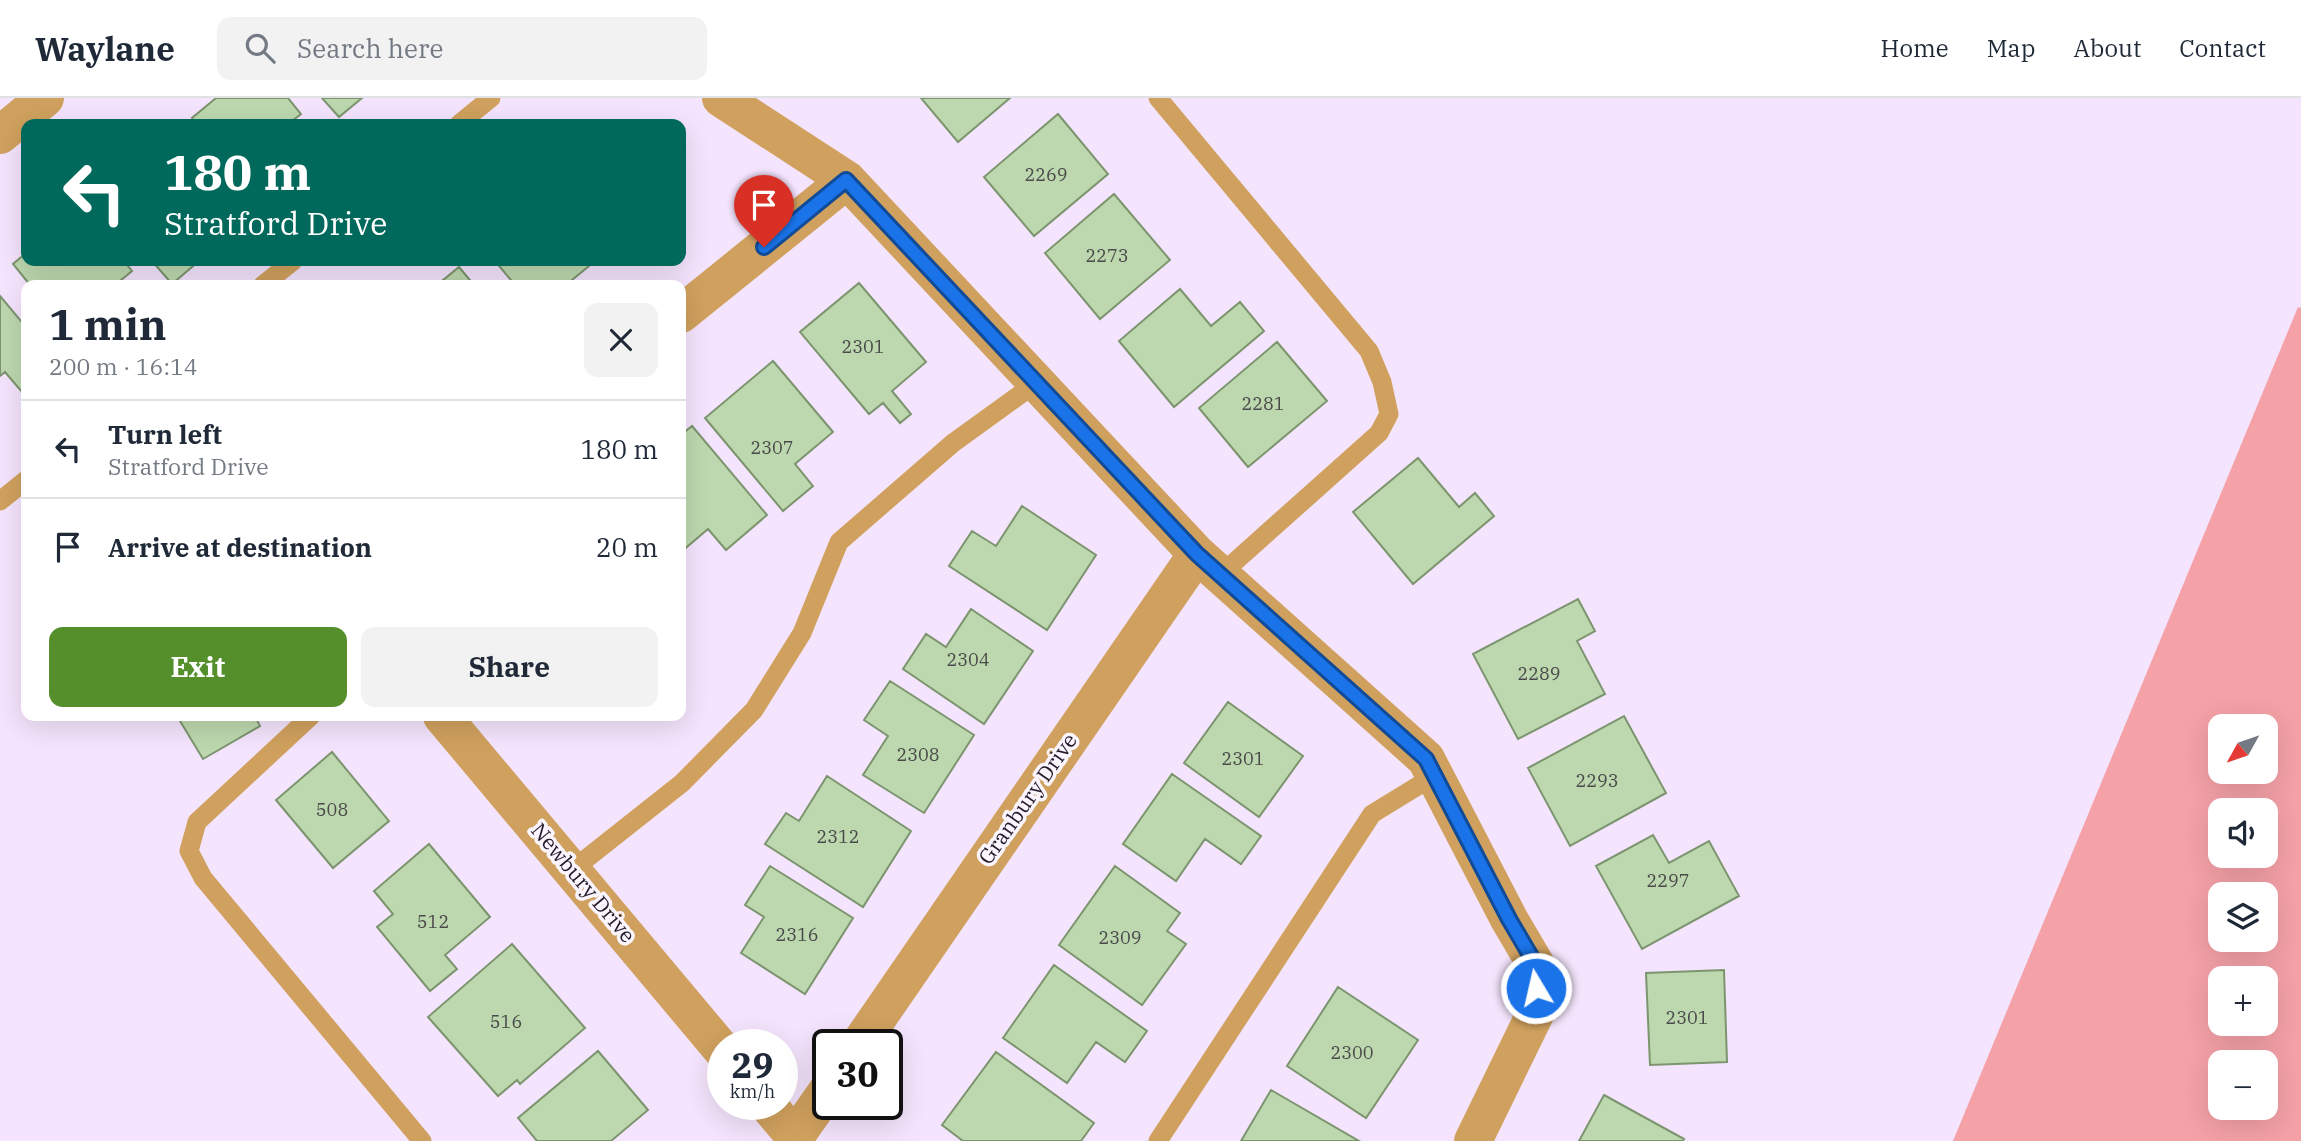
<!DOCTYPE html>
<meta charset="utf-8">
<style>
:root{--surface:#fff;--page:#f2f2f3;--text:#1f2937;--muted:#747a83;--line:#e0e1e3;--accent:#558f2c}
body{margin:0;font-family:"IBM Plex Serif",serif;background:var(--page);color:var(--text);height:100vh;display:flex;flex-direction:column;font-size:26px;white-space:nowrap}
*{box-sizing:border-box;margin:0}
p{font-size:23px;color:var(--muted)}
.icon{flex:none;width:38px;height:38px;fill:none;stroke:currentColor;stroke-width:2;stroke-linecap:round;stroke-linejoin:round}
.map{position:relative;flex:1;overflow:hidden}
.drawer{position:absolute;left:21px;top:182px;width:665px;height:441px;display:flex;flex-direction:column;background:var(--surface);border-radius:14px;box-shadow:0 7px 28px #0002}
.drawer>*{flex:none}
.hud{position:absolute;left:21px;top:21px;width:665px;height:147px;border-radius:14px;box-shadow:0 7px 28px #0002;background:#00695c;color:#fff;overflow:hidden}
.needle{width:46px;rotate:230deg}
.controls{position:absolute;left:2208px;top:616px;display:grid;gap:14px}
.controls a{display:grid;place-items:center;width:70px;height:70px;border-radius:14px;background:var(--surface);box-shadow:0 7px 28px #0002;font-size:35px}
.speed{position:absolute;left:707px;top:931px;display:flex;gap:14px;font-size:35px;font-weight:700;text-align:center}
.speed>*{display:grid;place-content:center;width:91px;height:91px;border-radius:50%;background:var(--surface);box-shadow:0 7px 28px #0002;line-height:1}
.speed small{font-size:18px;font-weight:400}
.speed .limit{border:4px solid #111;border-radius:10px;background:#fff;color:#111}
.pin{position:absolute;display:grid;place-items:center;width:60px;height:60px;color:#fff;margin:-72px -30px;border-radius:50% 50% 50% 0;rotate:-45deg;box-shadow:0 0 7px #0007}
.pin .icon{rotate:45deg}
.me{position:absolute;width:77px;margin:-38px;rotate:351deg;stroke-linejoin:round;filter:drop-shadow(0 0 5px #0008)}
.turn{display:flex;align-items:center;gap:24px;height:147px;padding:0 28px;font-size:32px}
.turn .icon{width:91px;height:91px;stroke-width:2.5}
.turn b{display:block;font-size:49px;line-height:60px}
.round{display:grid;place-items:center;flex:none;width:74px;height:74px;border-radius:14px;background:var(--page)}
.summary{display:flex;align-items:center;justify-content:space-between;height:119px;padding:0 28px}
h1{font-size:42px;font-weight:800;line-height:52px}
.cta{display:flex;gap:14px;margin-top:auto;padding:14px 28px}
.cta a{flex:1;height:80px;border-radius:14px;background:var(--accent);color:#fff;font-size:28px;font-weight:800;line-height:80px;text-align:center}
.cta a+a{background:var(--page);color:var(--text)}
ul{padding:0;list-style:none}
li{display:flex;align-items:center;gap:21px;height:98px;padding:0 28px;border-top:2px solid var(--line)}
li div{flex:1}
li b{display:block;font-size:26px}
li em{font-style:normal}
header{display:flex;align-items:center;gap:42px;box-sizing:border-box;height:98px;padding:0 35px;background:var(--surface);border-bottom:2px solid var(--line)}
header strong{font-size:33px}
nav{display:flex;gap:38px;margin-inline-start:auto;font-size:24px}
.search{width:490px;height:63px;background:var(--page);display:flex;align-items:center;gap:18px;box-sizing:border-box;padding:0 24px;border-radius:14px;color:var(--muted);font-size:26px}
.map>svg:first-child{display:block}
</style>
<header>
<strong>Waylane</strong>
<div class="search"><svg class="icon" aria-label="search" viewBox="0 0 24 24"><circle cx="10" cy="10" r="6"/><path d="M15 15l6 6"/></svg>Search here</div>
<nav><a>Home</a><a>Map</a><a>About</a><a>Contact</a></nav>
</header>
<div class="map">
<svg width="2301" height="1043" viewBox="0 0 2301 1043">
<rect width="100%" height="100%" fill="#f4e4fd"/>
<path fill="#f4a1a7" fill-rule="evenodd" d="M2298,209L2301,210V1043H1953ZM2266,628V674H2221V628ZM2266,712V758H2221V712ZM2221,796H2266V842H2221ZM2221,880H2266V926H2221ZM2266,964V1010H2221V964Z"/>
<path fill="#bdd8af" stroke="#7c956f" stroke-width="2" d="M216,0H288L301,16L288,26H197L192,20Z
M322,0H362L339,19Z
M921,0H1010L958,44Z
M1058,16L1108,76L1034,138L984,79Z
M1114,96L1170,162L1100,221L1045,155Z
M26,155V163H124L132,173L115,187H30L13,166Z
M152,163H199L172,186Z
M495,163H595L566,187H515Z
M459,169L474,187H437Z
M859,185L926,264L892,293L911,316L900,325L883,305L869,316L800,234Z
M1180,191L1211,228L1240,204L1264,233L1174,309L1119,243Z
M0,198L26,229V290L22,294L5,274L0,278Z
M1277,244L1327,303L1248,369L1199,310Z
M773,263L833,334L795,366L813,388L783,413L705,320Z
M692,328L767,417L726,452L708,431L681,454V337Z
M1418,360L1459,409L1475,395L1494,418L1413,486L1353,414Z
M1022,408L1096,457L1047,532L949,468L972,433L996,448Z
M1578,501L1595,533L1577,543L1605,596L1518,641L1473,556Z
M971,511L1033,553L984,626L903,571L926,536L946,549Z
M890,583L974,637L924,715L863,677L888,638L864,622Z
M1228,604L1303,658L1259,719L1184,665Z
M177,618H255L260,628L203,661Z
M1624,618L1666,695L1570,748L1528,670Z
M332,654L389,723L333,770L276,702Z
M1172,676L1261,738L1241,766L1205,741L1176,783L1123,746Z
M827,678L911,733L863,809L765,746L786,715L799,723Z
M1653,737L1669,765L1709,743L1739,798L1642,851L1596,768Z
M429,746L490,819L445,857L457,871L430,893L377,829L393,816L374,793Z
M770,768L853,820L805,896L741,855L764,819L745,807Z
M1115,768L1180,815L1167,833L1186,846L1142,907L1059,847Z
M512,846L585,930L520,986L517,982L498,998L428,919Z
M1054,867L1147,933L1125,964L1096,944L1067,985L1003,940Z
M1724,872L1727,964L1650,967L1646,875Z
M1338,889L1418,942L1366,1020L1287,968Z
M598,953L648,1012L611,1043H537L518,1020Z
M996,954L1094,1025L1081,1043H963L942,1027Z
M1271,992L1359,1043H1241Z
M1604,997L1684,1041L1683,1043H1579Z"/>
<g fill="none" stroke-linecap="round" stroke-linejoin="round">
<path stroke="#d0a15e" stroke-width="19" d="M1158,0L1369,253L1382,284L1389,316L1379,335L1220,477
M459,26L491,0
M263,187L293,163
M0,403L26,382
M311,618L197,724L189,753L203,780L422,1043
M572,772L682,685L754,612L802,535L839,444L953,345L1036,285
M1158,1043L1372,716L1434,678"/>
<path stroke="#d0a15e" stroke-width="38" d="M721,0L847,82L1197,456L1426,661L1509,821L1536,867V914L1473,1043
M0,37L45,0
M681,216L847,82
M442,618L723,953
M859,947L1197,456
M767,1006L795,1039L828,992"/>
</g>
<g fill="none" stroke-linecap="round" stroke-linejoin="round">
<defs>
<path id="route" d="M764,149L846,82L1197,456L1426,661L1509,821L1536,867V890"/>
</defs>
<use href="#route" stroke="#114b97" stroke-width="18"/>
<use href="#route" stroke="#1a73e8" stroke-width="12"/>
</g>
<g text-anchor="middle" stroke-width="7" stroke-linejoin="round" paint-order="stroke">
<g font-size="18" fill="#4a4a4a">
<text x="1046" y="83">2269</text>
<text x="1107" y="164">2273</text>
<text x="863" y="255">2301</text>
<text x="1263" y="312">2281</text>
<text x="772" y="356">2307</text>
<text x="968" y="568">2304</text>
<text x="1539" y="582">2289</text>
<text x="918" y="663">2308</text>
<text x="1243" y="667">2301</text>
<text x="1597" y="689">2293</text>
<text x="332" y="718">508</text>
<text x="838" y="745">2312</text>
<text x="1668" y="789">2297</text>
<text x="433" y="830">512</text>
<text x="797" y="843">2316</text>
<text x="1120" y="846">2309</text>
<text x="1687" y="926">2301</text>
<text x="506" y="930">516</text>
<text x="1352" y="961">2300</text>
</g>
<g font-size="21" fill="#241a29" stroke="#fbf6fe">
<text transform="translate(1028 701) rotate(-55)" y="7">Granbury Drive</text>
<text transform="translate(583 785) rotate(50)" y="7">Newbury Drive</text>
</g>
</g>
</svg>
<div class="controls">
<a><svg class="needle" viewBox="-14 -14 28 28"><path d="M0-13l5 13h-10z" fill="#e53935"/><path d="M0 13l5-13h-10z" fill="#747a83"/></svg></a>
<a><svg class="icon" aria-label="sound" viewBox="0 0 24 24"><path d="M4 9h4l5-4v14l-5-4H4zM17 9q2 3 0 6"/></svg></a>
<a><svg class="icon" aria-label="layers" viewBox="0 0 24 24"><path d="M12 4l9 5-9 5-9-5zM3 14l9 5 9-5"/></svg></a>
<a>+</a>
<a>−</a>
</div>
<div class="speed"><div>29<small>km/h</small></div><div class="limit">30</div></div>
<div class="pin" style="left:764px;top:149px;background:#d93025"><svg class="icon" aria-label="arrive" viewBox="0 0 24 24"><path d="M6 21V4h12l-3 4 3 4H6"/></svg></div>
<svg class="me" style="left:1536px;top:890px" viewBox="-20 -20 40 40"><circle r="17" fill="#1a73e8" stroke="#fff" stroke-width="3"/><path d="M0-11L8 9 0 5-8 9z" fill="#fff"/></svg>
<div class="hud">
<div class="turn"><svg class="icon" aria-label="left" viewBox="0 0 24 24"><path d="M17 20v-9H6M10 6l-5 5 5 5"/></svg><div><b>180 m</b>Stratford Drive</div></div>
</div>
<section class="drawer">
<div class="summary"><div><h1>1 min</h1><p>200 m · 16:14</p></div><a class="round"><svg class="icon" aria-label="close" viewBox="0 0 24 24"><path d="M6 6l12 12M18 6L6 18"/></svg></a></div>
<ul>
<li><svg class="icon" aria-label="left" viewBox="0 0 24 24"><path d="M17 20v-9H6M10 6l-5 5 5 5"/></svg><div><b>Turn left</b><p>Stratford Drive</p></div><em>180 m</em></li>
<li><svg class="icon" aria-label="arrive" viewBox="0 0 24 24"><path d="M6 21V4h12l-3 4 3 4H6"/></svg><div><b>Arrive at destination</b></div><em>20 m</em></li>
</ul>
<div class="cta"><a>Exit</a><a>Share</a></div>
</section>
</div>
